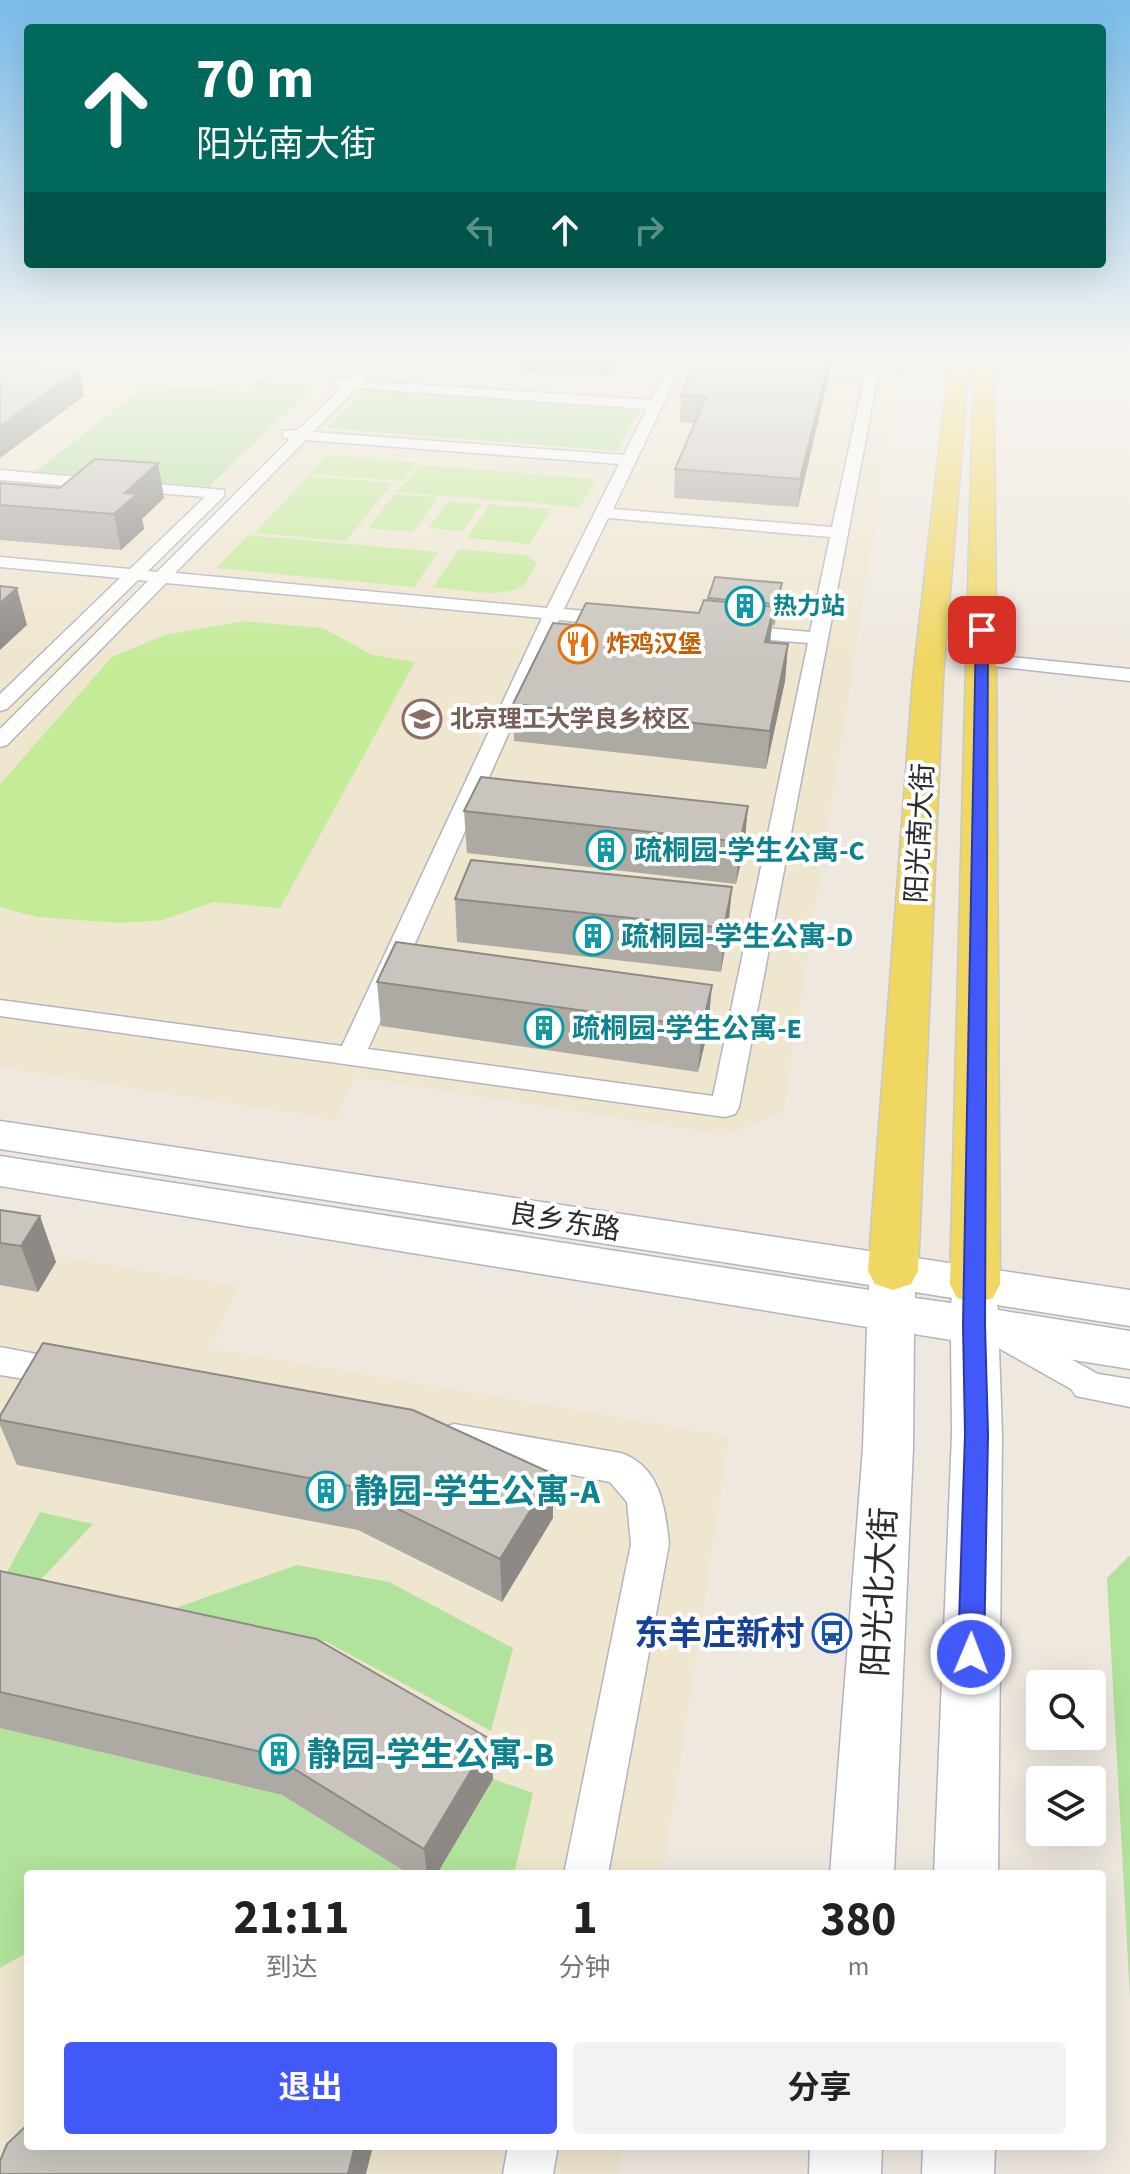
<!DOCTYPE html>
<html lang="zh">
<meta charset="utf-8">
<style>
:root{--surface:#fff;--page:#f2f2f2;--text:#222;--muted:#767676;--accent:#4159f9}
body{margin:0;font-family:"Source Sans 3","Noto Sans SC",sans-serif;background:var(--page);color:var(--text);height:100vh;display:flex;flex-direction:column;font-size:30px;white-space:nowrap}
*{box-sizing:border-box;margin:0}
p{font-size:26px;color:var(--muted)}
.icon{flex:none;width:44px;height:44px;fill:none;stroke:currentColor;stroke-width:2;stroke-linecap:round;stroke-linejoin:round}
.map{position:relative;flex:1;overflow:hidden}
.side{position:absolute;left:24px;top:1870px;width:1082px;height:280px;display:flex;flex-direction:column;background:var(--surface);border-radius:8px;box-shadow:0 8px 32px #0002}
.side>*{flex:none}
.top-card{position:absolute;left:24px;top:24px;width:1082px;height:244px;border-radius:8px;box-shadow:0 8px 32px #0002;background:#00695c;color:#fff;overflow:hidden}
.tools{position:absolute;left:1026px;top:1670px;display:grid;gap:16px}
.tools a{display:grid;place-items:center;width:80px;height:80px;border-radius:8px;background:var(--surface);box-shadow:0 8px 32px #0002;font-size:40px}
.pin{position:absolute;display:grid;place-items:center;width:68px;height:68px;color:#fff;margin:-34px;border-radius:16px;box-shadow:0 4px 12px #0006}
.me{position:absolute;width:88px;margin:-44px;rotate:1deg;stroke-linejoin:round;filter:drop-shadow(0 0 6px #0008)}
.turn{display:flex;align-items:center;gap:28px;height:168px;padding:0 40px;font-size:36px}
.turn .icon{width:104px;height:104px;stroke-width:2.5}
.turn b{display:block;font-size:56px;line-height:68px}
.lanes{display:flex;align-items:center;height:76px;padding:0 40px;background:#0003;justify-content:center;gap:40px;direction:ltr}
.lanes .off{opacity:.35}
.eta{display:flex;justify-content:space-evenly;align-items:center;height:136px;text-align:center}
.eta b{font-size:48px;font-weight:700;line-height:56px}
.cta{display:flex;gap:16px;margin-top:auto;padding:16px 40px}
.cta a{flex:1;height:92px;border-radius:8px;background:var(--accent);color:#fff;font-size:32px;font-weight:700;line-height:92px;text-align:center}
.cta a+a{background:var(--page);color:var(--text)}
.map>svg:first-child{display:block}
</style>
<div class="map">
<svg width="1130" height="2174" viewBox="0 0 1130 2174">
<rect width="100%" height="100%" fill="#eee8df"/>
<path fill="#efe6cf" d="M0,357H682L899,371L783,1113L724,1135L355,1077L336,1120L0,1067Z
M0,1247L239,1286L210,1348L729,1436L663,1874H28V2146H623L619,2174H0Z"/>
<path fill="#b1e39c" d="M257,382L314,386L207,489L31,475L147,385L245,392Z
M368,387L642,407L617,451L327,428Z
M40,1512L93,1524L18,1604L0,1585Z
M1130,1555V1998L1107,1578Z
M297,1565L389,1582L513,1648L491,1731L325,1641L283,1655L142,1620Z
M0,1728L282,1795L409,1874H28V1952L0,1968Z
M493,1779L533,1793L514,1874H437Z"/>
<path fill="#c3eb98" d="M326,455L418,463L403,481L309,474Z
M420,465L596,479L580,507L397,492Z
M308,476L393,483L346,541L255,533Z
M395,494L438,497L413,532L368,528Z
M448,501L481,504L463,531L429,528Z
M490,504L551,509L530,544L467,538Z
M248,535L438,552L414,587L216,568Z
M459,549L525,555L537,563C533,570 529,580 523,585C505,600 455,589 433,587Z
M243,621L323,628L372,655L415,662L280,908L213,902L163,920L120,923L37,917L0,907V784L112,657L165,635Z"/>
<g fill="none" stroke-linecap="round" stroke-linejoin="round">
<defs>
<path id="street" d="M372,357H385L363,381L651,400L669,366L598,361L592,357H649L737,363L739,366L732,370L681,367L613,509L832,527L864,379L789,374L782,370L789,366L871,371L878,375L739,1107L735,1114L725,1117L0,1016V1000L342,1046L542,618L166,583L7,745L0,747V729L148,581L138,580L7,709L0,711V694L120,578L0,567V557L130,569L205,497L0,480V470L224,490V496L148,571L157,572L290,439L283,437V431L298,430L342,387L336,386V380H349ZM356,388L647,409L624,455L313,432ZM306,440L619,464L547,608L175,573ZM608,518L830,537L810,632L736,625L727,631L736,637L808,643L713,1096L368,1049L559,620L618,626L627,620L618,614L564,609Z
M981,654L1130,669V681L974,664L971,660L974,656Z
M1005,1323L1098,1374L1130,1379V1407L1076,1396L1071,1389L993,1345L988,1336L993,1327Z
M0,1347L78,1362L83,1372L78,1382L66,1386L0,1375Z
M454,1424L621,1453C661,1467 665,1508 669,1544L608,1874H564L631,1544L627,1502L610,1482L442,1450L436,1439L442,1428Z
M508,2146H558L553,2174H503Z"/>
<path id="secondary" d="M814,357C837,355 955,353 967,366L958,372L823,363Z
M0,1121L1130,1290V1326L997,1305L998,1310L1130,1331V1369L999,1348L1002,1434L998,1874H934L952,1434L951,1340L914,1334L913,1448L894,1874H830L863,1448L867,1327L0,1186V1156L869,1290V1285L0,1149ZM915,1292L952,1298L951,1303L915,1298Z
M810,2146H882L881,2174H809Z
M923,2146H995L994,2174H922Z"/>
<path id="primary" d="M959,357L969,363L943,679L918,1271L911,1284L893,1290L875,1284L868,1271L913,679L949,363Z
M974,357H994L1000,1284L993,1298L975,1303L957,1298L950,1284Z"/>
</defs>
<use href="#street" stroke="#b2b4c0" stroke-width="3"/>
<use href="#secondary" stroke="#b2b4c0" stroke-width="3"/>
<use href="#primary" stroke="#c8c8c8" stroke-width="3"/>
<use href="#street" fill="#fff" fill-rule="evenodd"/>
<use href="#secondary" fill="#fff" fill-rule="evenodd"/>
<use href="#primary" fill="#f0d761" fill-rule="evenodd"/>
</g>
<path fill="#ada9a3" d="M215,357H298L292,362Z
M524,357H614V365L605,376L524,371Z
M830,357L828,379L798,507L674,498L675,469L695,423L680,422L681,395Z
M158,463L164,498L142,519L144,529L121,550L0,540V483L60,488Z
M708,598L780,604L774,626L772,625L770,643L788,644L785,681L766,769L514,741L513,704L575,625L699,613L708,601Z
M748,806L744,848L736,884L467,853L464,811Z
M732,887L728,930L721,972L457,942L455,899Z
M396,942L708,1030L698,1072L381,1026L377,982Z
M0,1210L56,1262L38,1292L0,1285Z
M0,1416L553,1518L502,1602L358,1530L17,1465L0,1425Z
M0,1571L490,1739L493,1779L437,1874H409L282,1795L0,1728Z"/>
<path fill="#8d8a85" d="M0,357H42L0,384Z
M291,357H298L292,362Z
M605,357H614V365L605,376Z
M830,357L828,379L798,507L800,479Z
M79,370L84,396L0,458V426Z
M158,463L164,498L142,519L144,529L121,550L114,514L125,493Z
M782,583L780,604L774,626L776,604Z
M17,588L27,625L0,650V603Z
M774,607L770,642H765Z
M788,644L785,681L766,769L770,731Z
M748,806L744,848L736,884L740,842Z
M732,887L728,930L721,972L724,928Z
M712,985L708,1030L698,1072L702,1027Z
M40,1216L56,1262L38,1292L21,1246Z
M553,1474V1518L502,1602L500,1559Z
M490,1739L493,1779L437,1874H427L424,1849Z
M355,2146H373L366,2174H348Z"/>
<path fill="#c9c5be" stroke="#8d8a85" stroke-width="2" d="M698,357H830L800,479L675,469L706,397L681,395Z
M0,365L79,370L0,426Z
M95,459L158,463L125,493L137,494L114,514L0,505V483L60,488Z
M715,577L782,583L776,604L708,598Z
M0,586L17,588L0,603Z
M704,600L774,607L765,642L788,644L770,731L513,704L553,623L575,625L586,603L699,613Z
M481,777L748,806L740,842L464,811Z
M471,860L732,887L724,928L455,899Z
M396,942L712,985L702,1027L377,982Z
M0,1210L40,1216L21,1246L0,1243Z
M43,1343L413,1410L553,1474L500,1559L351,1486L0,1420V1416Z
M0,1571L316,1639L490,1739L424,1849L270,1754L0,1692Z
M28,2124V2146H355L348,2174H0V2161L7,2144Z"/>
<linearGradient id="sky" x2="0" y2="1"><stop stop-color="#79bcea"/><stop offset="0.54" stop-color="#f7f5f1"/><stop offset="1" stop-color="#f7f5f1" stop-opacity="0"/></linearGradient>
<rect width="1130" height="661" fill="url(#sky)"/>
<path fill="#4159f9" stroke="#2a3aa2" stroke-width="2" d="M982,626L988,630L985,1325L988,1434L984,1654L980,1663L971,1666L962,1663L958,1654L965,1434L963,1325L976,630Z"/>
<defs>
<symbol id="building-ring" viewBox="-11 -11 22 22"><circle r="9.5" fill="#fff" stroke="#0f9aa8" stroke-width="1.5"/><path d="M-4-6H4V6H1V3H-1V6H-4ZM-2.5-4.3h1.7v1.8h-1.7ZM.8-4.3h1.7v1.8H.8ZM-2.5-1h1.7V.8h-1.7ZM.8-1h1.7V.8H.8Z" fill="#0f9aa8"/></symbol>
<symbol id="restaurant-ring" viewBox="-11 -11 22 22"><circle r="9.5" fill="#fff" stroke="#e8710a" stroke-width="1.5"/><path d="M-5-6h1v4h1v-4h1v4h1v-4h1v5L-1.5 .5V6h-2V.5L-5-1ZM5-6V6H3V1.5H1.5Q1.5-4 5-6Z" fill="#e8710a"/></symbol>
<symbol id="university-ring" viewBox="-11 -11 22 22"><circle r="9.5" fill="#fff" stroke="#8d6e63" stroke-width="1.5"/><path d="M0-5L7-2L0 1L-7-2ZM-4 1L0 2.5L4 1V4Q0 6-4 4Z" fill="#8d6e63"/></symbol>
<symbol id="bus-ring" viewBox="-11 -11 22 22"><circle r="9.5" fill="#fff" stroke="#1a4fb4" stroke-width="1.5"/><path d="M-5-6H5V4H4V6H2V4H-2V6H-4V4H-5ZM-3.5-4V0h7V-4ZM-3.5 1.2v1.5H-2V1.2ZM2 1.2v1.5H3.5V1.2Z" fill="#1a4fb4"/></symbol>
</defs>
<g fill-rule="evenodd">
<use href="#building-ring" x="723" y="584" width="44" height="44"/>
<use href="#restaurant-ring" x="556" y="622" width="44" height="44"/>
<use href="#university-ring" x="400" y="697" width="44" height="44"/>
<use href="#building-ring" x="584" y="828" width="44" height="44"/>
<use href="#building-ring" x="571" y="914" width="44" height="44"/>
<use href="#building-ring" x="522" y="1006" width="44" height="44"/>
<use href="#building-ring" x="304" y="1469" width="44" height="44"/>
<use href="#bus-ring" x="810" y="1611" width="44" height="44"/>
<use href="#building-ring" x="257" y="1732" width="44" height="44"/>
</g>
<g text-anchor="middle" stroke-width="8" stroke-linejoin="round" paint-order="stroke">
<g font-size="24" font-weight="bold" fill="#0d838f" stroke="#fff" text-anchor="start">
<text x="773" y="614">热力站</text>
</g>
<g font-size="24" font-weight="bold" fill="#c56008" stroke="#fff" text-anchor="start">
<text x="606" y="652">炸鸡汉堡</text>
</g>
<g font-size="24" font-weight="bold" fill="#785e54" stroke="#fff" text-anchor="start">
<text x="450" y="727">北京理工大学良乡校区</text>
</g>
<g font-size="28" fill="#2c2c2c" stroke="#fff">
<text transform="translate(919 833) rotate(-87)" y="10">阳光南大街</text>
<text transform="translate(565 1221) rotate(9)" y="10">良乡东路</text>
</g>
<g font-size="28" font-weight="bold" fill="#0d838f" stroke="#fff" text-anchor="start">
<text x="634" y="860">疏桐园-学生公寓-C</text>
<text x="621" y="946">疏桐园-学生公寓-D</text>
<text x="572" y="1038">疏桐园-学生公寓-E</text>
</g>
<g font-size="34" font-weight="bold" fill="#0d838f" stroke="#fff" text-anchor="start">
<text x="354" y="1503">静园-学生公寓-A</text>
<text x="307" y="1766">静园-学生公寓-B</text>
</g>
<g font-size="34" fill="#2c2c2c" stroke="#fff">
<text transform="translate(879 1592) rotate(-87)" y="12">阳光北大街</text>
</g>
<g font-size="34" font-weight="bold" fill="#164399" stroke="#fff" text-anchor="end">
<text x="804" y="1645">东羊庄新村</text>
</g>
</g>
</svg>
<div class="tools">
<a><svg class="icon" aria-label="search" viewBox="0 0 24 24"><circle cx="10" cy="10" r="6"/><path d="M15 15l6 6"/></svg></a>
<a><svg class="icon" aria-label="layers" viewBox="0 0 24 24"><path d="M12 4l9 5-9 5-9-5zM3 14l9 5 9-5"/></svg></a>
</div>
<div class="pin" style="left:982px;top:630px;background:#d93025"><svg class="icon" aria-label="arrive" viewBox="0 0 24 24"><path d="M6 21V4h12l-3 4 3 4H6"/></svg></div>
<svg class="me" style="left:971px;top:1654px" viewBox="-20 -20 40 40"><circle r="17" fill="#4159f9" stroke="#fff" stroke-width="3"/><path d="M0-11L8 9 0 5-8 9z" fill="#fff"/></svg>
<div class="top-card">
<div class="turn"><svg class="icon" aria-label="ahead" viewBox="0 0 24 24"><path d="M12 20V5M6 11l6-6 6 6"/></svg><div><b>70 m</b>阳光南大街</div></div>
<div class="lanes"><svg class="icon off" aria-label="left" viewBox="0 0 24 24"><path d="M17 20v-9H6M10 6l-5 5 5 5"/></svg><svg class="icon" aria-label="ahead" viewBox="0 0 24 24"><path d="M12 20V5M6 11l6-6 6 6"/></svg><svg class="icon off" aria-label="right" viewBox="0 0 24 24"><path d="M7 20v-9h11M14 6l5 5-5 5"/></svg></div>
</div>
<section class="side">
<div class="eta">
<div><b>21:11</b><p>到达</p></div>
<div><b>1</b><p>分钟</p></div>
<div><b>380</b><p>m</p></div>
</div>
<div class="cta"><a>退出</a><a>分享</a></div>
</section>
</div>
